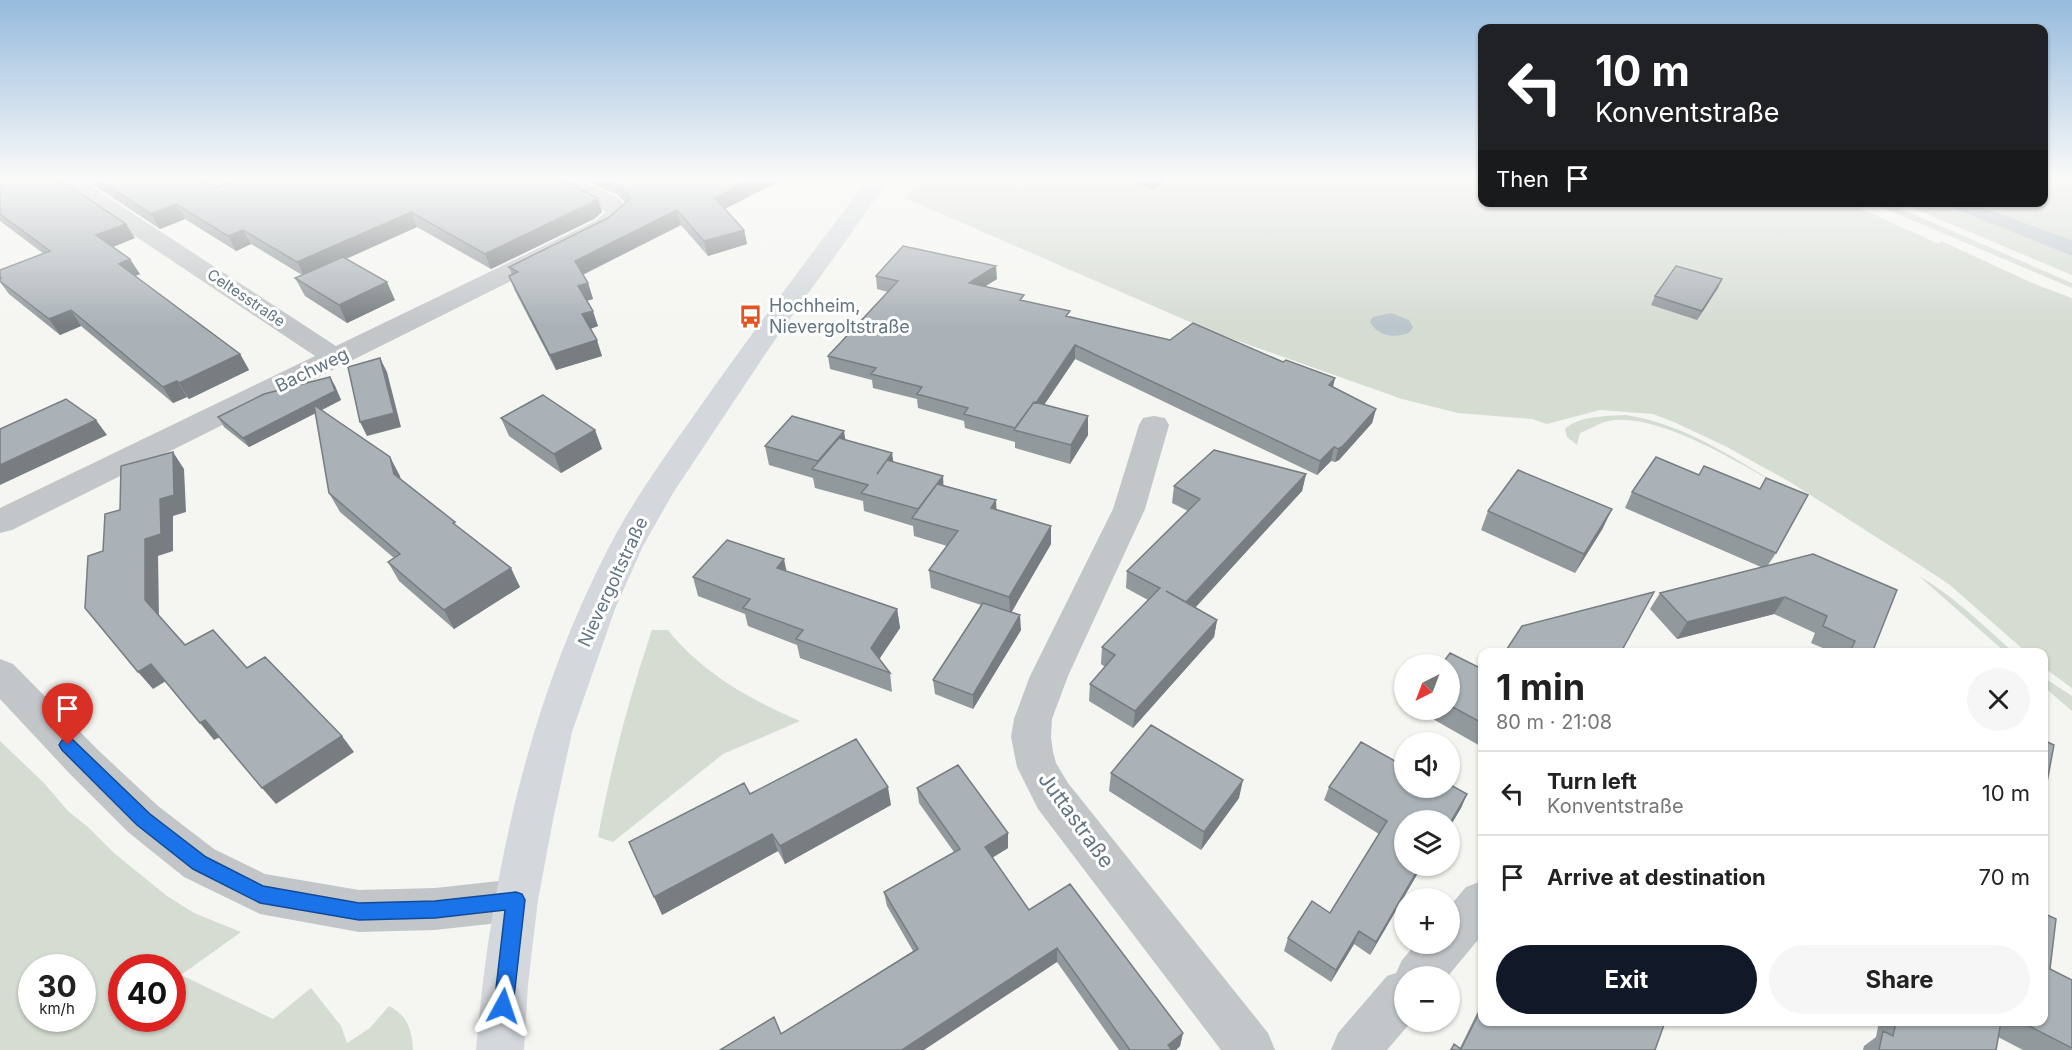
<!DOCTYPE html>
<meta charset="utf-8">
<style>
:root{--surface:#fff;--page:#f6f6f6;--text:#222;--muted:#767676;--line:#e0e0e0;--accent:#111827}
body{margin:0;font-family:Inter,sans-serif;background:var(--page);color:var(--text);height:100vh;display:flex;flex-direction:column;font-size:22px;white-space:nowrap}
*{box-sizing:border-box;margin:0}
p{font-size:20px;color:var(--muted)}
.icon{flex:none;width:33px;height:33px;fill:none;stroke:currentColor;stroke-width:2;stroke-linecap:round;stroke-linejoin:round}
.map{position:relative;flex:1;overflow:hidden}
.panel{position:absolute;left:1478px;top:648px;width:570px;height:378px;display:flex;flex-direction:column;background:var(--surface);border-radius:12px;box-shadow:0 2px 4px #0004}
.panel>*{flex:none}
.banner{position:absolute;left:1478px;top:24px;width:570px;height:183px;border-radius:12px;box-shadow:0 2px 4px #0004;background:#202124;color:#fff;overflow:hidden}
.needle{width:39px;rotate:222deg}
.controls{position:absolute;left:1394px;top:654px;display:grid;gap:12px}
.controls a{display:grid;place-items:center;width:66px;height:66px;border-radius:50%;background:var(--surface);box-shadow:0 2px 4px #0004;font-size:30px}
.speed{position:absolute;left:18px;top:954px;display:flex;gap:12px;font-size:30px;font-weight:700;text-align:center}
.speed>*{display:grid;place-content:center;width:78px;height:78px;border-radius:50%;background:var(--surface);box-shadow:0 2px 4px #0004;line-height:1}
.speed small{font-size:15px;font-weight:400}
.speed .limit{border:9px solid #d22;background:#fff;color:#111}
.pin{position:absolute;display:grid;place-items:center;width:51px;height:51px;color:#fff;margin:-62px -26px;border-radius:50% 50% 50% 0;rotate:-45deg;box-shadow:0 0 6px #0007}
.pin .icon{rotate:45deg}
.me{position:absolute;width:66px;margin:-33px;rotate:5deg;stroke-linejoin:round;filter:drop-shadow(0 0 4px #0008)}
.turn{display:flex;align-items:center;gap:21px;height:126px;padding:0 18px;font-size:27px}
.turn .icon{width:78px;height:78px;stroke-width:2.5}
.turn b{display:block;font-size:42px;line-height:51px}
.then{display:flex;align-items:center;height:57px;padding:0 18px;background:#0003;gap:12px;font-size:22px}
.round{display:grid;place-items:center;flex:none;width:63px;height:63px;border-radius:32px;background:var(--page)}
.overview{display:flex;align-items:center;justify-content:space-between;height:102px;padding:0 18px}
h1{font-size:36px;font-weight:700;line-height:45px}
.action{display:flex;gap:12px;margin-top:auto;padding:12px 18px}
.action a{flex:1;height:69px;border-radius:36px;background:var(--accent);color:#fff;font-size:24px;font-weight:700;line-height:69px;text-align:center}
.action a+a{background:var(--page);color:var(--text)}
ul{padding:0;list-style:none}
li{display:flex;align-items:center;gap:18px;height:84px;padding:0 18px;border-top:2px solid var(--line)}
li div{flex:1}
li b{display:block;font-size:22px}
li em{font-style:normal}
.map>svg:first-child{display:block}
</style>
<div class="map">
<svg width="2072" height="1050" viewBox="0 0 2072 1050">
<rect width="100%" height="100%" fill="#f5f5f1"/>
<path fill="#d5dcd2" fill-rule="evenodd" d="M919,179H1482V202L1848,203L1939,244L1941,241L2037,285L2072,298V688L2043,667V652H2026L1950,585L1920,565L1790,482L1727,447L1674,422L1653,414L1600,410L1547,424L1532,419L1458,413L1402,399L1213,332L905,198Z
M2043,179H2072V240L1970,203L2043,202Z
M1872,203H1885L1906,211L2072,283V288Z
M1901,203H1940L2072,256V275Z
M1625,415C1683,423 1733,458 1783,487C1737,463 1667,417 1615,420C1604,420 1590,429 1580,433L1577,445L1567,437L1565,429C1577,416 1608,416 1625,415Z
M1919,576C1955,597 1983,625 2013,652H2005Z
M652,630H668C702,673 751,700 800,721L723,754L613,842L598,837C611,766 629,698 652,630Z
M2043,677L2072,696V711L2043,686Z
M0,741L43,782L68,811L89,828L114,853L167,896L194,913L241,932L181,975L273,1019L311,988L341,1026L347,1043L370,1028L389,1006C408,1016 412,1030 413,1050H0ZM32,968H82V1018H32ZM122,968H172V1018H122Z"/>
<path fill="#bbc6cc" d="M1940,203H1970L2072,240V256Z
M1391,313L1409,320L1413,327L1410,332C1396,339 1378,337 1370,322L1373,317Z"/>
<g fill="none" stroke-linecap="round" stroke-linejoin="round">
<path fill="#c2c6c9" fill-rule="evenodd" d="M54,179H80L336,346L595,221L606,212L551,184L548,179H576L617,197L633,212L611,231L12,530L0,533V508L315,356L57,184Z
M1154,416L1165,418L1169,425L1145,509L1068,676L1052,719L1051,737L1053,752L1056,763L1068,783L1268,1033L1275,1050H1221L1038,809L1017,767L1011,737L1014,719L1030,676L1113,509L1139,425L1143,418Z
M0,659L13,664L98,750L158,806L214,849L265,874L359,890L435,888L516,879L532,885L538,900L532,915L516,921L435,930L359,932L260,914L184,877L128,832L70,774L0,699Z
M1482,881V935L1448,976H1404V1022H1411L1387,1050H1331L1338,1033L1387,976L1396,973L1402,960L1416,944H1449V907L1466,887Z"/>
<path fill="#d4d8dc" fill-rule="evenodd" d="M868,179H890L772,344L673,493L643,546L615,609L572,732L553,820L538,900L528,984L524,1050H476C491,876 528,703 609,547C634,499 666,455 697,411C752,332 810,256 868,179Z"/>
</g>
<path fill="#92999d" d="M0,178L135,238L113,247L140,274L135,276L240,354L249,370L189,399L187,397L173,403L81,326L60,335L9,294L0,282V270L44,254L0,221Z
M83,178H201L217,187L602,212L594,219L491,269L417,227L346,259L395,300L347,323L305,296L295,278L302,275L251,244L236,251L185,219L160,229Z
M580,178H785L725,209L744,230L747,244L708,256L681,225L583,275L588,283L593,299L586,300L598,326L590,329L602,356L556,370L515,291L509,276L512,275L509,267L608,218L626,203L618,195Z
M1121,178H1170L1153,190Z
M876,276L997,279L985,286L1069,317L1333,387L1376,409L1372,423L1339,460L1335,462L1331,461L1317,475L1075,359L1044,405L1088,435L1070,464L1015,448V442L965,428L964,421L918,408L917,399L873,388L872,380L830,369L828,356L888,292L877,289Z
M1722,279L1718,288L1697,320L1651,305L1655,296Z
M330,377L335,386L341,400L322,410L390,457L400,479L458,527L520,587L454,629L399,581L388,562L394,558L340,512L329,493L316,413L249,447L224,427L218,417Z
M501,418L595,430L602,449L561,473L509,436Z
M846,440L893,462L943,476V485L996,500V510L1051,544L1011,612L1021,630L973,709L935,694L933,680L981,605L931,588L929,570L947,546L914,536L913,526L864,511L863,501L815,488L813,478L769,465L765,446Z
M1306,474L1302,491L1195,607L1217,620L1214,637L1133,728L1089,701L1090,684L1105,667L1101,664L1102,647L1148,600L1126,588L1127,571L1188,511L1172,503L1174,486Z
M1632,492L1776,553L1768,565L1874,648L1884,652H1832L1811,643L1815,633L1774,614L1677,639L1650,609L1660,593L1761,567L1625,508Z
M1488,511L1603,528L1575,573L1481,530Z
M787,572L897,609L900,628L879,659L890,673L892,692L800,658L797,645L748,626L745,614L698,596L693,577Z
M1449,664L1482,669V747L1417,710H1449Z
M1402,765L1467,794L1461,808L1449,828V820H1404L1422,866L1370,955L1354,944L1331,982L1284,951L1288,938L1330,913L1379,834L1324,800L1329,787Z
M1111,773L1239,798L1201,850L1109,791Z
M917,788L1008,833V848L992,858L1029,910L1183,1033L1180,1046L1176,1050H1119L1057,962L781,1034L913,951L887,906L884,892L954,852L919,803Z
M750,794L891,805L785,864L778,851L662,915Z
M2050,969L2072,980V1050H2023L1998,1037L1996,1050H1863L1864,1046L1876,1037L1879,1022H2043Z
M1482,1003V1022L1655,1050H1450L1454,1044L1460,1048Z"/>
<path fill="#777d80" d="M754,178H785L718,212L715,198Z
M1158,178H1170L1153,190L1154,181Z
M598,198L602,212L594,219L491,269L485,254Z
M176,204L185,219L160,229L151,214Z
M677,210L681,225L579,276L575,261Z
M411,212L417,227L305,277L297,262Z
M126,224L135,238L105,250L96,235Z
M243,230L251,244L236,251L228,236Z
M744,230L747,244L708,256L704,241Z
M130,259L140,274L128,279L119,264Z
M996,266L997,279L970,296L969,283Z
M1722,279L1718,288L1697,320L1702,311Z
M387,282L395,300L347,323L339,305Z
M588,283L593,299L583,302L578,286Z
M71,310L81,326L60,335L49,319Z
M593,311L598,326L587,330L582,314Z
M597,340L602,356L556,370L550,355Z
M1075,345V359L1025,433L1018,429Z
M240,354L249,370L189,399L179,383Z
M380,358L387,372L401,427L367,436L360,422Z
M330,377L335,386L341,400L249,447L243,438Z
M1335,378L1332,392L1329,385Z
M177,381L187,397L173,403L163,387Z
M1376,409L1372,423L1339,460L1335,462L1338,449Z
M1088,416V435L1070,464L1071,445Z
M96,420L107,435L0,485V465Z
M595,430L602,449L561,473L554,454Z
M844,431L847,449L818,461Z
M1334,447L1331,461L1317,475L1320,461Z
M173,452L184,469L186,512L173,516V551L158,556L159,617L145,600V539L160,499Z
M892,453L895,472L877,474Z
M390,457L400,476L404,493L394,474Z
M1306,474L1302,491L1184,620L1186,602Z
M943,476L944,494L918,509Z
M996,500L997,519L991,508Z
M1612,509L1603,528L1575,573L1584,554Z
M1051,526V544L1010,615L1009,597Z
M784,559L788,578L777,568Z
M511,568L520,587L454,629L444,610Z
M1785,597L1774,614L1677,639L1687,622Z
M897,609L900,628L874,667L871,648Z
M1020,615L1021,630L973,709V695Z
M1217,620L1214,637L1133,728L1135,711Z
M151,664L166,681L153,689L138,672Z
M205,720L220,737L214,740L200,723Z
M342,736L354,752L276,804L262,788Z
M1243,780L1239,798L1201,850L1204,832Z
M888,787L891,805L785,864L780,846Z
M1467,794L1461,808L1449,828V825Z
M1008,833V848L985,862V847Z
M772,834L778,851L662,915L654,897Z
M1420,866H1422L1370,955L1376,942Z
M1359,931L1354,944L1331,982L1336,970Z
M1057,948V962L924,1050H902Z
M1183,1033L1180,1046L1176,1050H1167L1168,1045Z"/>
<path fill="#aab2b7" stroke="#777d80" stroke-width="1.5" d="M0,178H57L126,224L96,235L130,259L119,264L240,354L179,383L177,381L163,387L71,310L49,319L0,281V278H1L0,277V270L50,251L0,214Z
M96,178H201L217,187L240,178H559L598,198L589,204L485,254L411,212L297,262L243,230L228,236L176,204L151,214Z
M609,178H754L715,198L744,230L704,241L677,210L575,261L588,283L578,286L593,311L582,314L597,340L550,355L509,276L518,272L509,267L608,218L631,198L614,181Z
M1146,178H1158L1154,181Z
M903,246L996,266L969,283L1024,295L1020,300L1070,311L1066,316L1170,340L1193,323L1283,362L1286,360L1335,378L1329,385L1376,409L1343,446L1338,449L1334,447L1320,461L1075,345L1036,403L1034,402L1015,428L964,414L968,408L917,394L922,387L871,374L876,368L828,356L898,281L876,276Z
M343,257L387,282L339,305L295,278Z
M1676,266L1722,279L1702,311L1655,296Z
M380,358L394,413L360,422L348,367Z
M330,377L335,391L243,438L218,417L264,394Z
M543,395L595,430L554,454L501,418Z
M66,399L96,420L0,465V429Z
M1034,402L1088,416L1071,445L1014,430Z
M314,405L390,457L394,474L455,522L453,523L511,568L444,610L388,562L400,554L329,493Z
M792,416L844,431L818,461L765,446Z
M839,438L892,453L877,474L887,460L943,476L918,509L861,493L868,485L812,469Z
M1214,450L1306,474L1186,602L1166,591L1217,620L1135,711L1090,684L1115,655L1102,647L1160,588L1127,571L1200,499L1174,486Z
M173,452L174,495L160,499L161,534L145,539V600L185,645L213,630L247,668L265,657L342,736L262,788L205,720L200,723L151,664L138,672L85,608L88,556L103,551L105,514L120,510L121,466Z
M1656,457L1699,475L1704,466L1760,489L1766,478L1808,495L1776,553L1632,492Z
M1518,470L1612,509L1584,554L1488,511Z
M937,484L996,500L991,508L1051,526L1009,597L929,570L958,531L912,518Z
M727,540L784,559L777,568L897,609L871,648L890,673L796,639L803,630L743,608L750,599L693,577Z
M1813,554L1897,590L1874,648L1884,652H1850L1855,641L1823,626L1827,616L1785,597L1687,622L1660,593Z
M1654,592L1621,652H1505L1522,626Z
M983,603L1020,615L973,695L933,680Z
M1450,653L1482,669V723L1449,705V664H1442Z
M1151,725L1243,780L1204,832L1111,773Z
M856,739L888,787L780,846L772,834L654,897L629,842L744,783L750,794Z
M2043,740L2054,745L2046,787L2043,785Z
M1361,742L1402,765L1404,761V788H1449V784L1467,794L1449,825V820H1404V866H1420L1376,942L1359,931L1336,970L1288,938L1312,901L1330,913L1387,821L1329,787Z
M958,765L1008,833L985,847L1029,910L1070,884L1183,1033L1168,1045L1172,1050H1130L1057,948L902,1050H720L774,1017L781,1034L918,949L884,892L960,849L917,788Z
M2043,913L2056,919L2050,969L2072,980V1048L2021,1022H2043Z
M1482,1007V1022H1665L1655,1050H1451L1454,1044L1461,1049Z
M1896,1022H2001L1996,1050H1879L1883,1031L1893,1036Z"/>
<linearGradient id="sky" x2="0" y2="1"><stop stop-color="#96bbdd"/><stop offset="0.55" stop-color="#fafaf9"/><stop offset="1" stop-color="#fafaf9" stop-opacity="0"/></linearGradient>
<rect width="2072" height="326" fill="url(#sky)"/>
<path fill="#1a73e8" stroke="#114b97" stroke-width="1.5" d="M68,738L73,740L150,814L206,857L263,886L359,903L435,901L516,892L522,894L525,900L513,1006L510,1013L503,1016L496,1013L494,1006L505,910L435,918L359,920L260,903L193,869L137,825L62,750L59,745L62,740Z"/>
<defs>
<symbol id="bus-bare" viewBox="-9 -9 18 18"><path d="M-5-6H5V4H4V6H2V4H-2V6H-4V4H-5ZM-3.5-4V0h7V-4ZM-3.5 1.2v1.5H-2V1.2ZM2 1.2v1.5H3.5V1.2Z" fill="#e45321" stroke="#fff" stroke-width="2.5" paint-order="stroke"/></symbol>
</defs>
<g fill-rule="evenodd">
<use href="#bus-bare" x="734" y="300" width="33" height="33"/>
</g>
<g text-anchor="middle" stroke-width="6" stroke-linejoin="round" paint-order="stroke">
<g font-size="15" fill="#637482" stroke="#fff">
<text transform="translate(246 298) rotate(34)" y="5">Celtesstraße</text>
</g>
<g font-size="18" fill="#637482" stroke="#fff" text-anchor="start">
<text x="769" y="312">Hochheim,<tspan x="769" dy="21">Nievergoltstraße</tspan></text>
</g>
<g font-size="18" fill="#637482" stroke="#fff">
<text transform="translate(312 370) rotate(-26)" y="6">Bachweg</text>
<text transform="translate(613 582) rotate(-65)" y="6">Nievergoltstraße</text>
</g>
<g font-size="21" fill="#637482" stroke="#fff">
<text transform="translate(1076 820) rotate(54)" y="7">Juttastraße</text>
</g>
</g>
</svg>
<div class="controls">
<a><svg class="needle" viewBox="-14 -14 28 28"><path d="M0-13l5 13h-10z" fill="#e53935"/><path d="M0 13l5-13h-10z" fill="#767676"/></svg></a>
<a><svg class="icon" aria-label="sound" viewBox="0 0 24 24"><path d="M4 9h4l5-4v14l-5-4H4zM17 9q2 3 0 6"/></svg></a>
<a><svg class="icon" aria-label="layers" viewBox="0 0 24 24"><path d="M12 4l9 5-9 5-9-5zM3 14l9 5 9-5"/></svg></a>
<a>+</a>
<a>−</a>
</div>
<div class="speed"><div>30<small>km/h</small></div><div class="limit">40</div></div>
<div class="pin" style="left:68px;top:745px;background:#d93025"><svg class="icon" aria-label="arrive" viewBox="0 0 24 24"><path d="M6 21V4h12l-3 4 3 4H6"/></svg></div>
<svg class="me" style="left:503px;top:1006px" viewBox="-20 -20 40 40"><path d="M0-17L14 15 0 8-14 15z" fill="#1a73e8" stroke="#fff" stroke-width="4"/></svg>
<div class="banner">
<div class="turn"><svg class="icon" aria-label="left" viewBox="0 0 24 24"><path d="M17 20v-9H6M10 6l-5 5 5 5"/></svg><div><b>10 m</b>Konventstraße</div></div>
<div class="then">Then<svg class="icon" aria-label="arrive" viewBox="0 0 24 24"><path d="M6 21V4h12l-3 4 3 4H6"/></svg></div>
</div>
<section class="panel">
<div class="overview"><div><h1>1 min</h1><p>80 m · 21:08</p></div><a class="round"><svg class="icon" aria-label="close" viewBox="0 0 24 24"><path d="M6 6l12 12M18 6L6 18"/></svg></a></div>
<ul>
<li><svg class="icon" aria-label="left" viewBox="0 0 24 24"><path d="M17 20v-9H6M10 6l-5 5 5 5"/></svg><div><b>Turn left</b><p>Konventstraße</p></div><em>10 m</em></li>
<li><svg class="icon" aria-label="arrive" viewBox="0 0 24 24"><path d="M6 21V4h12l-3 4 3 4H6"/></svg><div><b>Arrive at destination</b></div><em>70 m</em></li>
</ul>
<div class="action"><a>Exit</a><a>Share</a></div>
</section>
</div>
